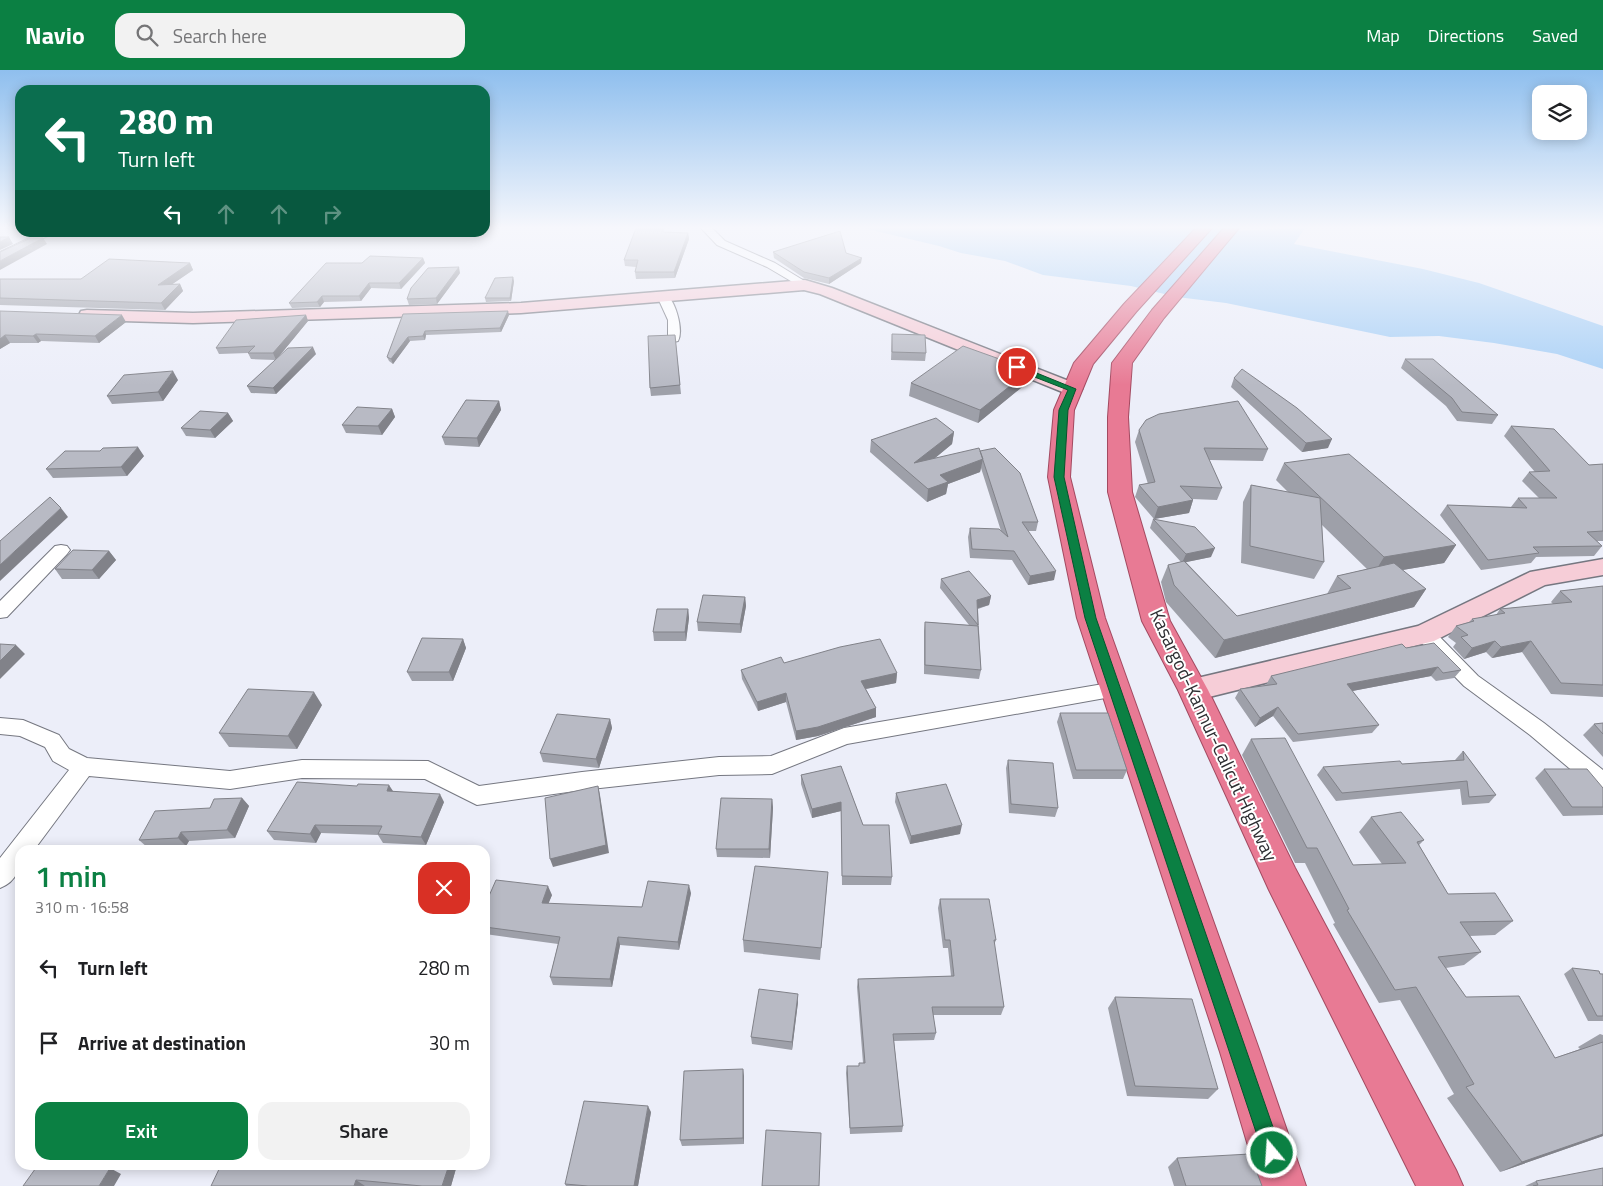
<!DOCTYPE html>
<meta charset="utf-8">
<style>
:root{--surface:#fff;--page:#f2f2f2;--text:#202124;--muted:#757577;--accent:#0b8043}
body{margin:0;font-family:"Titillium Web",sans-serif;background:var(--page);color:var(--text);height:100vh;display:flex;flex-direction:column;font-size:19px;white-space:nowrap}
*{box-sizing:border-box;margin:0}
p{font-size:16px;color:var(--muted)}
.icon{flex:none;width:28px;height:28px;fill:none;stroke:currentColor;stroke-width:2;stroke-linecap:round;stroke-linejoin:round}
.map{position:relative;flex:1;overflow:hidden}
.details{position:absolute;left:15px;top:775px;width:475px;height:325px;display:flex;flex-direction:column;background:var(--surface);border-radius:15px;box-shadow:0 2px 12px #0003}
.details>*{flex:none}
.banner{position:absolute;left:15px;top:15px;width:475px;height:152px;border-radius:15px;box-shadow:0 2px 12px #0003;background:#0b6e4f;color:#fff;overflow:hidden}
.controls{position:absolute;left:1532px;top:15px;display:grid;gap:10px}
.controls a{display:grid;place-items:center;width:55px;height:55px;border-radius:10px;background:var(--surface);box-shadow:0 2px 12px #0003;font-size:25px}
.pin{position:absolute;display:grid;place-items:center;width:42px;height:42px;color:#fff;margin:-21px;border:2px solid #fff;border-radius:50%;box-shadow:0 1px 5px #0007}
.me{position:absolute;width:55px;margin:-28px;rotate:342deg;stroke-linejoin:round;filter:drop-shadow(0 0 4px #0008)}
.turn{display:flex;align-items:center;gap:18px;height:105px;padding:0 20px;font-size:22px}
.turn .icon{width:65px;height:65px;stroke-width:2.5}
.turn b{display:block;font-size:35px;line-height:42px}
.lanes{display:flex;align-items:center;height:48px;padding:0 20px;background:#0003;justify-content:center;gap:25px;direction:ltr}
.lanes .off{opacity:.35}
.round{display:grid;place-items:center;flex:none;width:52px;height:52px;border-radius:15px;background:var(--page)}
.summary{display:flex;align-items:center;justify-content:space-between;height:85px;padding:0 20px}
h1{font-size:30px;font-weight:600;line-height:38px;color:var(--accent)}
.button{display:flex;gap:10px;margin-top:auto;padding:10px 20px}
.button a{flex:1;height:58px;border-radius:15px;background:var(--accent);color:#fff;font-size:20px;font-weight:600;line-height:58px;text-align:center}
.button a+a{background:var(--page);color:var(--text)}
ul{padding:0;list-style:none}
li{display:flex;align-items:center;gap:15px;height:75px;padding:0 20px}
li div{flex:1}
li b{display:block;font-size:19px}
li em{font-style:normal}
header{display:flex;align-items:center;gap:30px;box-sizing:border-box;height:70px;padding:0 25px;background:var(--accent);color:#fff}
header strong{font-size:24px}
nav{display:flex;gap:28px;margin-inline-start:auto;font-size:18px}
.search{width:350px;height:45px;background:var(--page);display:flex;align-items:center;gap:12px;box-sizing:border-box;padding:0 18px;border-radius:15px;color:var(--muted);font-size:19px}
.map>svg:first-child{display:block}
</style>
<header>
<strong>Navio</strong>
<div class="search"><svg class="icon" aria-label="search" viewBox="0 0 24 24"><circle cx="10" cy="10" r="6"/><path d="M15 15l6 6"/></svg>Search here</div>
<nav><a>Map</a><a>Directions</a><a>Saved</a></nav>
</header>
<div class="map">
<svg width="1603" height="1116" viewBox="0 0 1603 1116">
<rect width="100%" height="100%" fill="#eceef9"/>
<path fill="#a9d0f6" d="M863,158H1211L1231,161L1305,158L1294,174L1423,199L1479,213L1603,256V299L1557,284L1494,273L1439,266L1390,267L1226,233L1177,227L1131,216L1043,205L1005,191L961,183L939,176Z"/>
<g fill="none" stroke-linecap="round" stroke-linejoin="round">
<defs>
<path id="minor" d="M701,158H712L725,171L775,193L811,215L809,217H801L767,197L717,175Z
M42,162H56L0,189V182Z
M663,223C675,226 684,260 678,271L674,272L668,268V250L657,226Z
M61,475L67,476L70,480L67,484L7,547L0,548V531L55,476Z
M1425,557L1432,559L1478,606L1544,653L1603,700V722L1595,720L1530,665L1464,616L1418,569L1416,564L1418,559Z
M1115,612L1122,615L1125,620L1122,625L847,674L772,704L719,705L582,720L477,735L425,709L302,708L230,719L89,706L34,780H20C20,797 18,811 0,818V788L69,700L53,691L45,677L20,666L0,664V648L23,650L59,665L69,679L87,688L230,701L302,690L428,691L479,716L582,702L719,687L771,686L844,658Z"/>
<path id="secondary" d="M805,210L832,218L1079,315L1082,319L1079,323L1072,325L1065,323L820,224L804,220L521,243L193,253L87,250L81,249L79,245L81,241L87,240L193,243L521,233Z
M1603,489V505L1545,515L1434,571L1193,631L1183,628L1179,620L1183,612L1193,609L1418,556L1530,502Z"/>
<path id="trunk" d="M1196,158H1212L1136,242L1093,294L1074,340L1070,407L1105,548L1260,982L1306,1116H1260L1220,982L1077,548L1048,407L1054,340L1074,293L1124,234Z
M1224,158H1239L1164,248L1132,293L1128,347L1132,422L1170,551L1208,620L1295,798L1456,1100L1463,1116H1416L1269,820L1178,620L1142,551L1108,422V347L1112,293L1152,240Z"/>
</defs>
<use href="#minor" stroke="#757780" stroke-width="2"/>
<use href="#secondary" stroke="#757780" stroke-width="3"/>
<use href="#trunk" stroke="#a34a61" stroke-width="2"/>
<use href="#minor" fill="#fff" fill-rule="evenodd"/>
<use href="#secondary" fill="#f6cdd7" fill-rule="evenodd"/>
<use href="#trunk" fill="#e87a94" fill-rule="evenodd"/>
</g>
<path fill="#9ea0a9" d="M664,162L688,163L689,169L675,208L636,209L635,202L636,197L625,196L624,190Z
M773,182L846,183L861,193L829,214L804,208L774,188Z
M423,188L425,193L401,219L371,218L361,231L324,232L320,237L292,238L289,233L362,193Z
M190,193L193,200L172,214H180L183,221L165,240L0,235V209H81Z
M460,203L437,234L409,235L407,229Z
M514,211L511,231L486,232L485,228Z
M0,241L126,252L99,273L41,271L38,273H10L0,279Z
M403,244L509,245L501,262L426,265L425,270L410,271L393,294L389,291L387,287Z
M306,245L308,251L280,285L316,284L276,324L251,323L247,316L275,290L251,289L248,283L219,284L216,278Z
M892,264L926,283L925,291L891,290Z
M675,265L681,324L651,326L650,318Z
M1405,289L1498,345L1492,354L1457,351L1446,336L1401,298Z
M1030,300L1027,313L978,353L909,326L911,313Z
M1234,308L1328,378L1302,382L1231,317Z
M178,310L163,331L112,334L107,326Z
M499,331L501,340L479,377L445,375L442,367Z
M392,339L395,347L382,365L346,363L342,355Z
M228,343L233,351L215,368L186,366L181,358Z
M1511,356L1589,395L1603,394V471H1597L1602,476L1594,486L1536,487L1531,493L1481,500L1440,445L1447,435L1511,437L1518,428H1539L1522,411L1529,402H1535L1504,366Z
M1139,360L1268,379L1263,391L1209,390L1222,418L1217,430L1192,429L1193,430L1189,443L1154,449L1135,427L1139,415L1148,414L1135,372Z
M954,362L952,374L934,389L980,381L1038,452L1036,461H1028L1054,510L1028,515L1012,490L970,488L968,467L970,458L1001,461L981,398L980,402L948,414L946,424L927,432L870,382L871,370Z
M144,386L127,406L53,408L46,399Z
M1284,393L1456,475L1444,493L1402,500L1426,519L1414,537L1215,588L1166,532L1161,512L1168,495L1181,492L1150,458L1153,449L1211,487L1186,492L1237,546L1327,524L1337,506L1367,499L1322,455L1324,492L1314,509L1241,493L1243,432L1251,415L1288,422L1276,410Z
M109,481L116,490L99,509H62L55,499Z
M941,509L991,526L989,535L978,539L981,600L979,609L924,604V561L925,552L969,555L940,518Z
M1603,516V627L1551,624L1522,582L1492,588L1486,582L1464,589L1453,577L1456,573L1448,567L1456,556L1469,552L1472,549L1496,545L1500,539L1553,534L1551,532L1560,521Z
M745,527L746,536L741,563L698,561L697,552Z
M688,539L689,548L686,571H654L653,562Z
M463,569L466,578L453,611H412L407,602Z
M1406,578L1461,600L1454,608L1436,611L1431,606L1352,621L1379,655L1372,663L1293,672L1273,646L1255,657L1235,628L1240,619L1266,615L1271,606Z
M784,593L897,603L896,613L866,619L876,638V647L818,666L796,670L786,632L758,641L742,609L741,600Z
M322,635L297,679L229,677L219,663Z
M1060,643L1127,700L1123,709H1073L1057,652Z
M610,649L612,658L599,698L543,692L540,683Z
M1603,653V687L1583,665L1594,654Z
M1251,669L1353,795L1382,794L1359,762L1371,747L1424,770L1419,775L1448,824L1513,851L1495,865L1470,866L1481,882L1464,895L1446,898L1466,927L1555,988L1580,979L1578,977L1600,964L1603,965V1066L1500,1102L1447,1028L1454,1024L1400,930L1379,933L1333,854L1335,853L1305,793H1295L1242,685Z
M1463,681L1496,725L1489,733L1462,735L1460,719L1336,731L1317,705L1323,697L1402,694L1455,690Z
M1008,690L1058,738L1055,747L1009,743L1006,698Z
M841,696L863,755L892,807L891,815H842L841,741L812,748L801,714V705Z
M1544,699L1603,718V745L1563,746L1535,708Z
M393,721L444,732L426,775L383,773L378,765L321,763L316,773L274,770L267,761Z
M896,723L960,764L910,774L895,732Z
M242,728L249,736L235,768L189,771L186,776L148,778L139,770L210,738Z
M772,729L773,738L770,788L717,787L716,779Z
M827,815L820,890L744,882L743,870Z
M691,823L679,880L620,875L612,917L553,915L550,907L558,874L485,864V835L552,825L548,834L642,837Z
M940,829L996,870L994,875L1004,937L1001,945H933L936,963L934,970L894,971L903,1056L902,1062L850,1064L846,1003L847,996H859L863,993L857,917L858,909L951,906L948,878H943L938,838Z
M1572,898L1603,904V951H1588L1564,904Z
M1115,927L1218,1019L1208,1029L1127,1026L1108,938Z
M798,932L792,980L752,974L751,967Z
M744,1006V1074L682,1076L680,1070Z
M651,1042L638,1116H566L565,1114Z
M1177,1088L1262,1116H1174L1168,1097Z
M457,1095L451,1116H211Z
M1536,1111L1603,1116H1525Z"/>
<path fill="#818289" d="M688,163L689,169L675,208L674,202Z
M9,167L13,174L0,180V172Z
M43,168L47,174L0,200V191Z
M423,188L425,193L401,219L399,213Z
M862,188L861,193L829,214V208Z
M190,193L193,200L161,222L158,215Z
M459,197L460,203L437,234L436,228Z
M513,207L514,211L511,231L510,228Z
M369,213L371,218L361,231L359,226Z
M180,214L183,221L165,240L161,233Z
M322,226L324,232L320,237L317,232Z
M508,241L509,245L501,262L500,258Z
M122,245L126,252L99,273L95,266Z
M306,245L308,251L276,290L273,283Z
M425,261L426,265L425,270L423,266Z
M36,264L41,271L38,273L33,266Z
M5,265L10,273L0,279V269Z
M408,267L410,271L393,294L391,289Z
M313,277L316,284L276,324L273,318Z
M1030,300L1027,313L978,353L980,340Z
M173,301L178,310L163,331L158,322Z
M499,331L501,340L479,377L477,368Z
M392,339L395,347L382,365L378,356Z
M228,343L233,351L215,368L210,360Z
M954,362L952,374L913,406L914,393Z
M1332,369L1328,378L1302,382L1306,373Z
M138,377L144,386L127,406L121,397Z
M983,389L980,402L948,414L946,424L927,432L928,419L940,405Z
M1193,430L1189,443L1154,449L1158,437Z
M61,438L68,447L0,511V495Z
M1456,475L1444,493L1373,505L1384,487Z
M1215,478L1211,487L1182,493L1186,484Z
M109,481L116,490L99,509L92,500Z
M1056,501L1054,510L1028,515L1030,506Z
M1426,519L1414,537L1215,588L1224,570Z
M991,526L989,535L975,539L977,530Z
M745,527L746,536L741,563L740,554Z
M688,539L689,548L686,571L685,562Z
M463,569L466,578L453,611L449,602Z
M1495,571L1486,582L1464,589L1472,578Z
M1531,571L1522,582L1492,588L1501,577Z
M16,575L25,584L0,609V591Z
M1438,597L1431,606L1342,623L1347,614Z
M897,603L896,613L860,620L861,611Z
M314,622L322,635L297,679L288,666Z
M786,623V632L758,641L757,632Z
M1278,637L1273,646L1255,657L1260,648Z
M876,638V647L818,666L796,670V661Z
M610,649L612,658L599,698L596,689Z
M389,715L395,724L387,721Z
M598,716L600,725L609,783L553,797L550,789Z
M440,724L444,732L426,775L421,767Z
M242,728L249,736L235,768L227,760Z
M772,729L773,738L770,788L769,779Z
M841,732V741L812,748V739Z
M315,755L321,763L316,773L310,764Z
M962,755L960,764L910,774L911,766Z
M181,762L189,771L186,776L178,768Z
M689,815L691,823L679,880L678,872Z
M548,816L552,825L545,842L542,833Z
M618,867L620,875L612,917L610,909Z
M798,924V932L792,980V972Z
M743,999L744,1006V1074L743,1068Z
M648,1036L651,1042L638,1116H634Z
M1603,1064V1066L1500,1102L1522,1092Z
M449,1095H457L451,1116H442Z
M110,1098L121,1104L114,1116H99Z
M356,1110L365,1116H354Z"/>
<path fill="#b8bac4" stroke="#818289" d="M636,158H663V162L688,163L674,202H635L638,190H624Z
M840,161L846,183L862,188L829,208L804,202L773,182Z
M0,167H9L0,172Z
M31,168H43L0,191V182Z
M370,186L423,188L399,213H369L359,226H322L317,232L289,233L326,193H362Z
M109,189L190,193L158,215L180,214L161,233L0,228V209H81Z
M459,197L436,228L407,229L411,218L428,198Z
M513,207L510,228H485L495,208Z
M0,241L122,245L95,266L36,264L33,266L5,265L0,269Z
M508,241L500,258L425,261L423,266L408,267L391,289L387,287L403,244Z
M306,245L273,283H248L255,276L216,278L236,250Z
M892,264L925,265L926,283L892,282Z
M675,265L680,315L650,318L648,266Z
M963,276L1030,300L980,340L911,313Z
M313,277L273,318L247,316L288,278Z
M1405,289H1433L1498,345L1462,342L1452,328Z
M1242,299L1297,338L1332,369L1306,373L1234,308Z
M173,301L158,322L107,326L124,305Z
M466,330L499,331L477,368L442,367Z
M1238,331L1268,379L1204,378L1222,418L1180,416L1193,430L1158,437L1139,415L1155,412L1139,360L1146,350L1159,344Z
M357,337L392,339L378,356L342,355Z
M200,341L228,343L210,360L181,358Z
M936,348L954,362L914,393L979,378L983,389L940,405L948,412L928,419L871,370Z
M1511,356L1554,359L1589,395L1603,394V461L1587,462L1602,476L1533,477L1539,483L1488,490L1447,435L1527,438L1518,428H1557L1529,402L1550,401Z
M138,377L121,397L46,399L65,381H100L103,378Z
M995,378L1020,403L1038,452H1022L1056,501L1030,506L1014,481L972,479L970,458L999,459L1008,467L980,381Z
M1349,384L1456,475L1384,487L1284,393Z
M1251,415L1320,428L1324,492L1250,476Z
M50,427L61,438L0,495V471Z
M1153,449L1195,457L1215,478L1186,484Z
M73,480L109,481L92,500L55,499Z
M1184,491L1237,546L1351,518L1337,506L1394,493L1426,519L1224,570L1174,515L1168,495Z
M969,501L991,526L977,530L978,555L941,509Z
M1603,516V615L1561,613L1531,571L1501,577L1495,571L1472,578L1461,567L1468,565L1456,556L1474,551L1472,549L1505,543L1500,539L1572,532L1560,521Z
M703,525L745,527L740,554L697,552Z
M657,539H688L685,562H653Z
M925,552L978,556L981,600L925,595Z
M422,568L463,569L449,602H407Z
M880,569L897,603L861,611L876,638L818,657L796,661L786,623L757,632L741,600L781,587L784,593L840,577Z
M1434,573L1461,600L1443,603L1438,597L1347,614L1379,655L1298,664L1278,637L1260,648L1240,619L1277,614L1271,606L1402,574L1406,578Z
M0,574L16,575L0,591Z
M248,619L314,622L288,666L219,663Z
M1060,643H1108L1127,700H1076Z
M557,644L610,649L596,689L540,683Z
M1603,653V664L1594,654Z
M1285,668L1353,795L1406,793L1371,747L1401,742L1424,770L1417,772L1448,824L1495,823L1513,851L1460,852L1481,882L1438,887L1466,927L1519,926L1555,988L1603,972V1064L1522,1092L1466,1017L1474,1014L1416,917L1395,920L1347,840L1349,839L1317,778H1307L1251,669Z
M1463,681L1496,725L1469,727L1467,711L1342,723L1323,697L1400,691L1402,694L1464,690Z
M1008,690L1053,693L1058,738L1011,734Z
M841,696L863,755H889L892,807L842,806L841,732L812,739L801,705Z
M1544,699H1587L1603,718V737H1572Z
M297,712L357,716L358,714L389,715L387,721L440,724L421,767L378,764L382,756L315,755L310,764L267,761Z
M946,714L962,755L911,766L896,723Z
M598,716L606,775L550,789L545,728Z
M242,728L227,760L181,762L178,768L139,770L155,741L210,738L214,729Z
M721,728L772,729L769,779H716Z
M755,796L828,802L821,878L743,870Z
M496,810L548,816L542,833L642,837L648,811L689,815L678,872L618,867L610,909L550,907L560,867L485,857V835Z
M940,829H989L996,870H994L1004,937H932L936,963L893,964L903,1056L850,1058L847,996H859V993H865L858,909L954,906L950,870H945Z
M1572,898L1599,901L1600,904H1603V946H1597Z
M759,919L798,924L792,972L751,967Z
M1115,927L1192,929L1218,1019L1135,1016Z
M743,999V1068L680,1070L684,1001Z
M584,1031L648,1036L634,1116H588L565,1114Z
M766,1060L821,1063L819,1116H762Z
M1250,1084L1262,1116H1186L1177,1088Z
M38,1095H94L110,1098L99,1116H23Z
M221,1095H449L442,1116H422L356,1110L354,1116H211Z
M1603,1098V1116H1533L1538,1115L1536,1111Z"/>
<linearGradient id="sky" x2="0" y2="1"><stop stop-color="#8fbfee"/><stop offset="0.5" stop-color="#f6f7fc"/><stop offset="1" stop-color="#f6f7fc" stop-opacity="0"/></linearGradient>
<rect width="1603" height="315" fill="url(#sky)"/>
<path fill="#0b8043" stroke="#07532c" d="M1017,295L1076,319L1068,340L1064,407L1096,548L1282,1083L1279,1089L1272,1092L1266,1089L1263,1083L1085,548L1054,407L1059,340L1068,320L1014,299L1013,297Z"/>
<g text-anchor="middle" stroke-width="4" stroke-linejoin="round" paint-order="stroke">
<g font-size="19" fill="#2e2f33" stroke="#fff">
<text transform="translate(1214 665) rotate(65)" y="7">Kasargod-Kannur-Calicut Highway</text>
</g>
</g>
</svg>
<div class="controls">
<a><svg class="icon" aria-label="layers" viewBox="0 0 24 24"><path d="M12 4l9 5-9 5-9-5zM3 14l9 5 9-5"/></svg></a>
</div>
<div class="pin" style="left:1017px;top:297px;background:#d93025"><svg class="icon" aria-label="arrive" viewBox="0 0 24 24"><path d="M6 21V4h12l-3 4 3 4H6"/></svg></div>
<svg class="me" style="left:1272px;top:1083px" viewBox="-20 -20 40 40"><circle r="17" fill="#0b8043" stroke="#fff" stroke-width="3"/><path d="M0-11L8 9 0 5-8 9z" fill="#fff"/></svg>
<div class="banner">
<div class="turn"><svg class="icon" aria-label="left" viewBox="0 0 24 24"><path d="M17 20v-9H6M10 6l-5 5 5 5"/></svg><div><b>280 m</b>Turn left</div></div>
<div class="lanes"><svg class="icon" aria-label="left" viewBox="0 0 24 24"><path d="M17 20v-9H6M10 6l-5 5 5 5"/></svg><svg class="icon off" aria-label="ahead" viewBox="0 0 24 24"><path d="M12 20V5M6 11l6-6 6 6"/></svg><svg class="icon off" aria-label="ahead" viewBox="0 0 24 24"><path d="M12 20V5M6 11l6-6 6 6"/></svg><svg class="icon off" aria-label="right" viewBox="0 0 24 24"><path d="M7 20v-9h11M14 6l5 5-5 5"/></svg></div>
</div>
<section class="details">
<div class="summary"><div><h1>1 min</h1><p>310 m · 16:58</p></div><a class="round" style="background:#d93025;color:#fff"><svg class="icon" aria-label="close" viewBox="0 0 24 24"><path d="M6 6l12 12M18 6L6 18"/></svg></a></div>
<ul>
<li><svg class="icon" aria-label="left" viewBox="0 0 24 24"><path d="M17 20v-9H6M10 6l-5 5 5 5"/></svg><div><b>Turn left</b></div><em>280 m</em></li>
<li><svg class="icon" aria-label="arrive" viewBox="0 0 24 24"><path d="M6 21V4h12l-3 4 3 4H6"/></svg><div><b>Arrive at destination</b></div><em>30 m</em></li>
</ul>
<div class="button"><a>Exit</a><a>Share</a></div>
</section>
</div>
